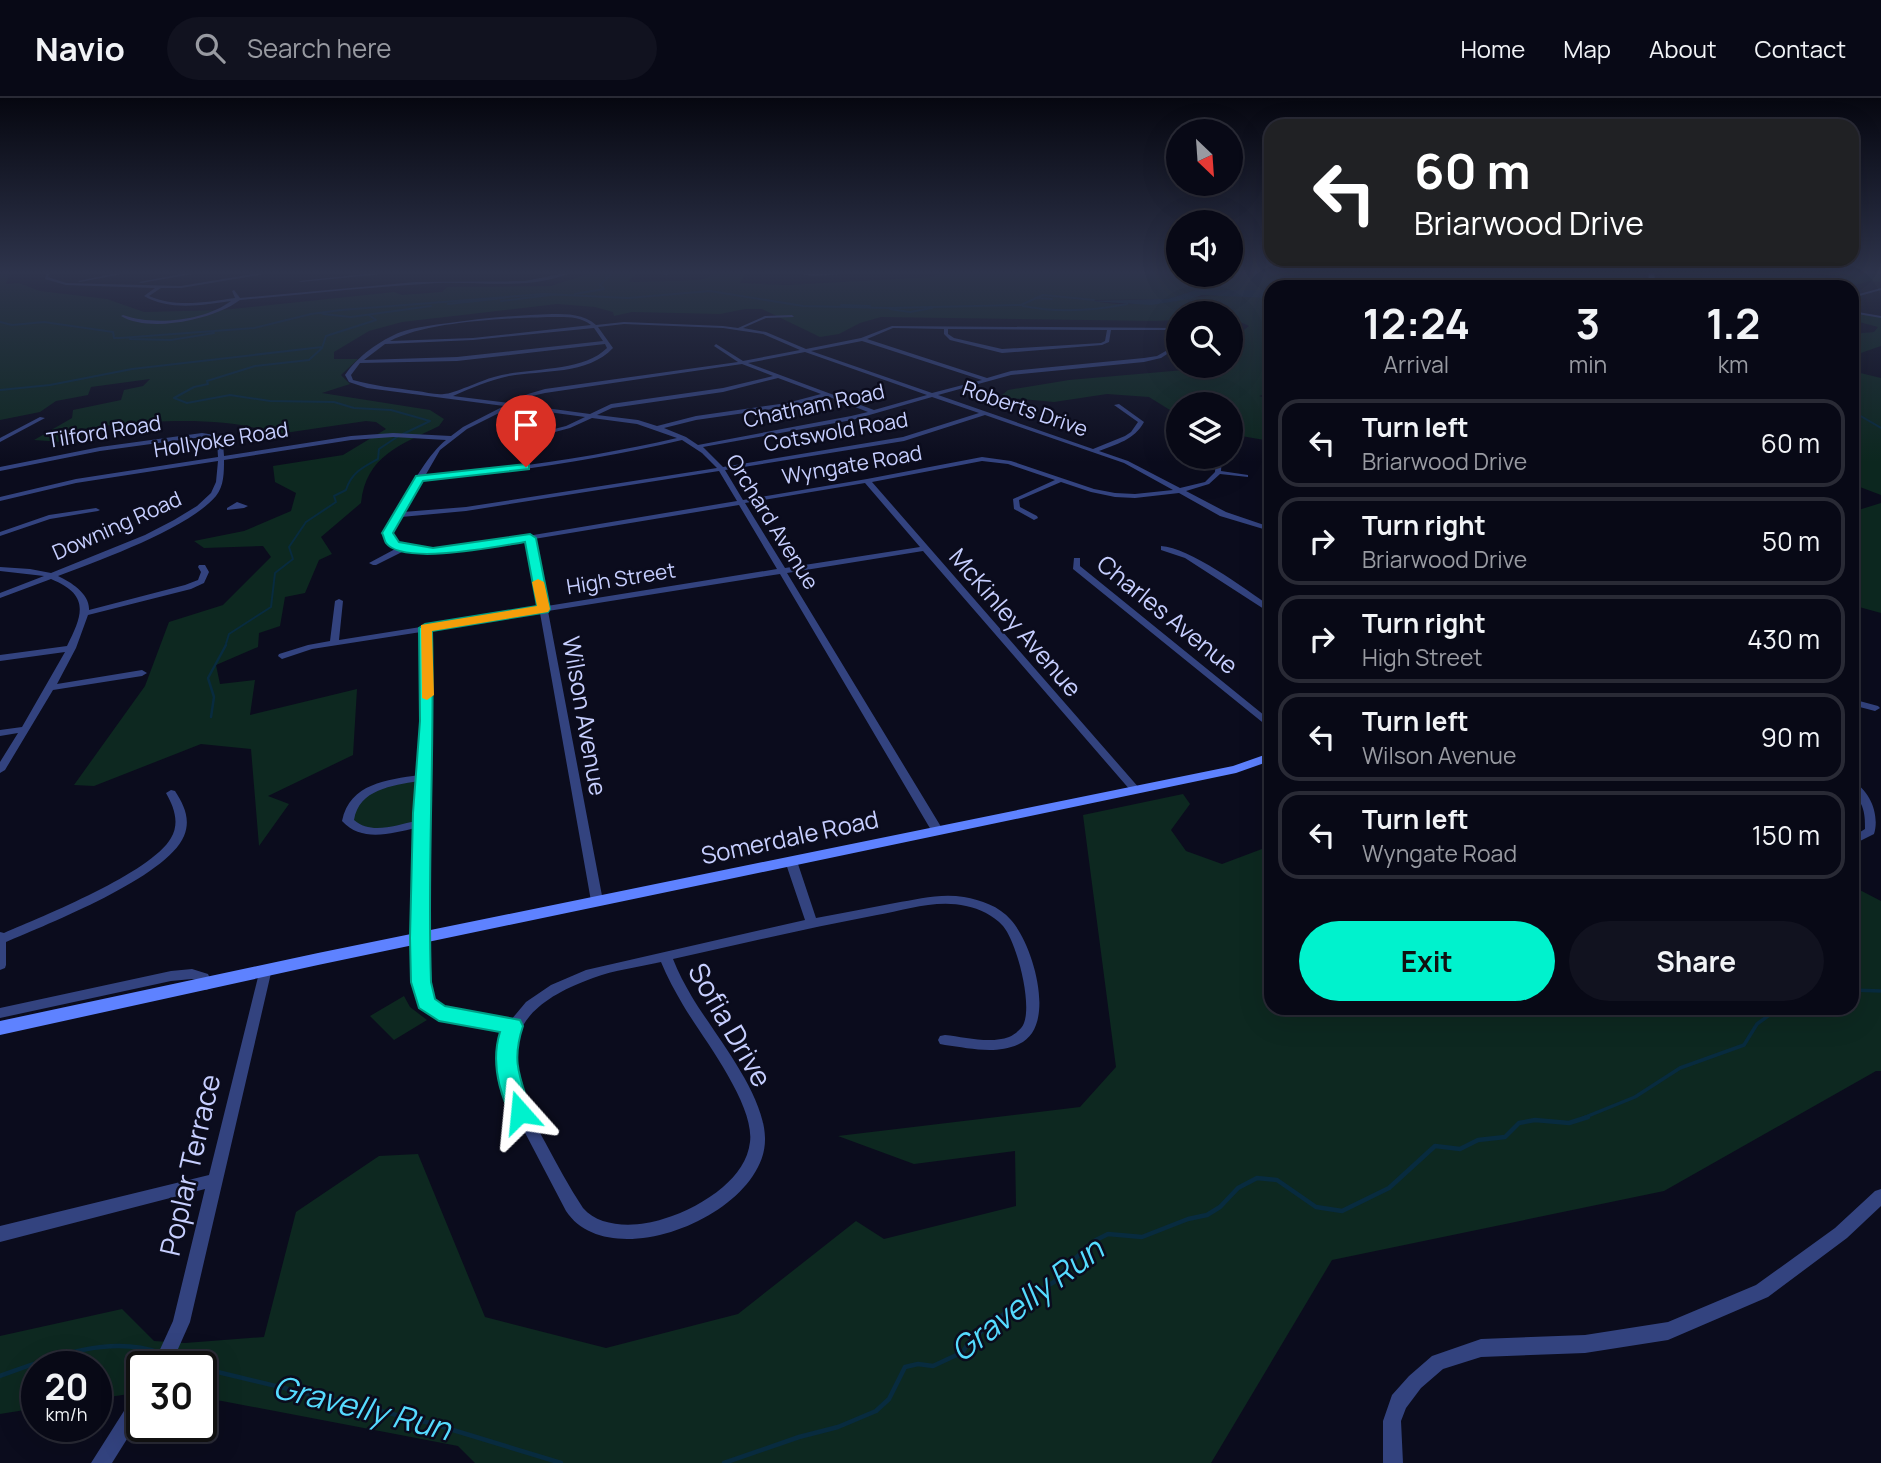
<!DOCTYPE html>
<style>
:root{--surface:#080916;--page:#11121f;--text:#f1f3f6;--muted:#989aa1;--line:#292a35;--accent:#00f2cd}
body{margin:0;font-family:Manrope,sans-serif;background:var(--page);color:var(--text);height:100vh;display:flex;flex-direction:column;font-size:26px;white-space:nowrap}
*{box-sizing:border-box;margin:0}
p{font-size:23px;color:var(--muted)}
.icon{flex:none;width:38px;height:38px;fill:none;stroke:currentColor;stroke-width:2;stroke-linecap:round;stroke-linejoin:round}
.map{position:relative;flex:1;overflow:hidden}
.details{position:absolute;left:1264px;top:182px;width:595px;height:735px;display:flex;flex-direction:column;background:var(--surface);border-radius:21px;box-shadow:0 7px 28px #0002,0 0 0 2px var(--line)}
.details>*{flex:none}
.top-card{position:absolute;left:1264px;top:21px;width:595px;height:147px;border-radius:21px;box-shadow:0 7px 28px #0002,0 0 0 2px var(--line);background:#202124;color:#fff;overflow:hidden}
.needle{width:46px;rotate:155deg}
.fabs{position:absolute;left:1166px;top:21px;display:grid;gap:14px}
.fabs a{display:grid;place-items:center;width:77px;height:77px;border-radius:50%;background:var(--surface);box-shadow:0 7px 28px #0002,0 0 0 2px var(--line);font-size:35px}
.speed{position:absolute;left:21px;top:1253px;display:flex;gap:14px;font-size:35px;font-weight:700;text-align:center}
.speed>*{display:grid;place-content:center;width:91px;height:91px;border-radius:50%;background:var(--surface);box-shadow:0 7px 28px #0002,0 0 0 2px var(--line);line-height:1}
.speed small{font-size:18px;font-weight:400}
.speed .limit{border:4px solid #111;border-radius:10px;background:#fff;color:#111}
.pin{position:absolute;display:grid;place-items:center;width:60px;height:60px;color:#fff;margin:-72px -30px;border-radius:50% 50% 50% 0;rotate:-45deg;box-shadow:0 0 7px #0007}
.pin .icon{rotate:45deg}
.me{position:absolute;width:77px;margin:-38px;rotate:342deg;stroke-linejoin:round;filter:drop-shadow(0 0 5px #0008)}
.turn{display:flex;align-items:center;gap:24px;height:147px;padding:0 35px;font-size:32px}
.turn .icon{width:91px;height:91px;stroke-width:2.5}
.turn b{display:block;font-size:49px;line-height:60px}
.eta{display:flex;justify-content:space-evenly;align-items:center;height:119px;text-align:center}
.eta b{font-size:42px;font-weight:700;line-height:49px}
.primary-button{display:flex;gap:14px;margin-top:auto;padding:14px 35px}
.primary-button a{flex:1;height:80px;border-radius:42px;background:var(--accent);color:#111;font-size:28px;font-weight:700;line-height:80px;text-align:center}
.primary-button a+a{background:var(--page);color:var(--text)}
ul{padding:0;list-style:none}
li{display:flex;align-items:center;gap:21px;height:88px;margin:0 14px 10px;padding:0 21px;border:4px solid var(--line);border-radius:21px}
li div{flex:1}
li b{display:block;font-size:26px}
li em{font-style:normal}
header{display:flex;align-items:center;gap:42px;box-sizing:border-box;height:98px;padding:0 35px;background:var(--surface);border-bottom:2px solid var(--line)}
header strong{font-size:33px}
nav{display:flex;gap:38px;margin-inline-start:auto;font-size:24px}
.search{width:490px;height:63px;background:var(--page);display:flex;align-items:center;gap:18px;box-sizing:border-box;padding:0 24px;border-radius:38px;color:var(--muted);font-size:26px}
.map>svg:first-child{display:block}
</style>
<header>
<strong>Navio</strong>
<div class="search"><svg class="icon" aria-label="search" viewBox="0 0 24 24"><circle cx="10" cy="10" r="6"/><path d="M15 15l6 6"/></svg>Search here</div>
<nav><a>Home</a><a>Map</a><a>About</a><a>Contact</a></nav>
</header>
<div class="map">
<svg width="1881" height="1365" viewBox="0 0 1881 1365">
<rect width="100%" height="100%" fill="#0b0c1d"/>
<path fill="#0d2820" d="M0,173H27L9,177L6,186L19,185L40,193L107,201L144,214L222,212L394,194L402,197L442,194L447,189L551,188L597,173H641L628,183L634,184L700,182L723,173H748L740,185L788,187L931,179L946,173H1178V177H1230V173H1643V182L1632,189H1504L1506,185L1499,181L1456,180L1452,181L1459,185L1454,189H1270V192H1196L1168,201L1090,202C1151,217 1210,186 1270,200V295L1259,298L1270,301V343L1230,336V306H1178V317L1149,299L1107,296L1054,304L1009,300L1002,297L1008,292L1069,282L1184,272L1194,268H1230V243L1249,228L1230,219V215H1178V222L1155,223L881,219L860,225L839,236L820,239L762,211H745L720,216L632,214L614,218L613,214L595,209L557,206L402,224L369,233L334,254V261H358L341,277L350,286L322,295L430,312L444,321L439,328C401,347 366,357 361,405L321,439L332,456L319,462L305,495L285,499L280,528L259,535L258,549L216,567L220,586L255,582L250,617L357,591L353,657L268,698L289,706L259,748L251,651L201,646L94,688L74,687L145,588L169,524L223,507L271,459L263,448L204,450L194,443L244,433L291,413L296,395L275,384L273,368L343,357L386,331L376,324L366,323L271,337C241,315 112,323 76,333L83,340L62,344L34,342L72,320L73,312L121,302L124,292L143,288L150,281L91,289L88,297L56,303L40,314L0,322Z
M1662,173H1704L1699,185L1703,189H1658L1664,184Z
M1753,173H1787L1829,180L1855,175L1881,178V184L1870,183L1851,188L1798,179L1777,189H1728L1732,183H1747L1756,176Z
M1852,213L1881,219V248L1852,258V236L1874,234L1878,229L1852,222Z
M1852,273L1881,280V397L1852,386Z
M1881,405V515L1852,507V499L1859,496L1854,481L1852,480V414Z
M423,679L422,725L387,732L360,731L348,716L369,693Z
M1183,696L1190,706L1171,732L1186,753L1222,766L1270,748V910H1852V788L1881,803V973H1876L1664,1093L1332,1162L1211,1365H475L458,1348L201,1299V1269H142V1294L96,1301V1269H37V1310L0,1316V1238L122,1211L154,1243L185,1245L264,1239L296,1114L379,1058L418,1056L485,1219L606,1250L738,1216L856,1123L884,1141L1016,1108L1015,1053L914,1066L838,1038L1080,1009L1116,969L1083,717Z
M404,898L410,909L427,922L394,942L370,918Z"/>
<path fill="#082b3f" d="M1704,173H1753L1756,176L1752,182L1732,183L1728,189H1703L1699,185Z
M1478,179L1499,181L1506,185L1504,189H1454L1458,185L1451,182Z
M1196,192H1270V200L1202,197L1190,201L1151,207L1089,203L1168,201Z"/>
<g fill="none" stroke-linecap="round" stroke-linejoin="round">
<path stroke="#082b3f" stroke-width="2" d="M1492,181H1553L1600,189
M575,196L604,191L600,187L610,177L620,173
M1035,200L1052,201
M501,203L550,197
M448,206L504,200
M841,207L870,208
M1023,208C1058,215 1092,213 1127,206L1128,203
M890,211L910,214L932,210
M323,216L351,219L431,208
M369,217L376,222L326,238L322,250L309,262L255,268L207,283L208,286L194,289L174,300L187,305L230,297L270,303L334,304L354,310L391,312L430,323L403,336
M0,224L12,227L44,224L113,234L114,240H120L254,230L311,216L341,212L544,196L628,200L710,193L803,208L890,210L1021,207L1043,197L1094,202
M130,241L171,242L214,235
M0,292L50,287L132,271L322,249
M1852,313L1881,330
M225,549L229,536L271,509L275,475L293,461L289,449L306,424L336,404L334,398L346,392C351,375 363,369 378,361L379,351L397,339"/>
<path stroke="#082b3f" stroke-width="2.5" d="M211,619L214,599L208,580L226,547"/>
<path stroke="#082b3f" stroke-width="3.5" d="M1852,892L1881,893
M1583,1020L1635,999L1680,970L1744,947L1757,926L1779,910"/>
<path stroke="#082b3f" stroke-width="4.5" d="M171,1262L191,1269
M201,1270L430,1325L561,1365
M0,1278C49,1260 109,1236 160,1255
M724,1365L799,1339L838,1329L876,1313L889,1301L905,1269L918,1266L933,1268L963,1254L969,1244L981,1234L1018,1205L1054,1184L1069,1166L1096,1142L1108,1136L1142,1139L1188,1121L1207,1117L1220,1109L1238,1090L1257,1080L1277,1082L1316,1109L1342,1113L1389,1090L1435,1048L1460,1051L1478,1042L1505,1039L1519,1025L1535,1022L1569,1025L1588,1019"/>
<path fill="#33437f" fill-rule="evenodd" d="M47,173H51L48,179L66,185L181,188L271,173H283L181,190H161L149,198C175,210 208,204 235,200L232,193L234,192L240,200L416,184L525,183L575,173C532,193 483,183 437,185C371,189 306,196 240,202C234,206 228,210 220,213C194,224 146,233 121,218L123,217C153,228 205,223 231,203C204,207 169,213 144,198L155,190L66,187L45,181Z
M127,173H138L80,184L78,183Z
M198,173H210L141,185L139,184Z
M394,173H413L301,184L299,183Z
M675,173H688L665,177L663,176Z
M780,173L814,176L883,173L814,178Z
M1789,184L1810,188L1812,189L1788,186Z
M1881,190V192L1852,200V198Z
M1852,213L1881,218V220L1852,215Z
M552,216C568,216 584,216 596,227L624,224L723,228L738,230L765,218L792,217L794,219L766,220L743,230L766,234L806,251L861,240L892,228L1178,230V232H1111L1109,244L1102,247L1002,255L950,242L944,236V231L893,230L867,241L987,280L1011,273L1144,260L1157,258L1178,246V249L1161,260L1144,264L1011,277L938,297L1093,351L1125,338L1131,334L1138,324L1114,307L1119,306L1144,324C1134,342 1117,346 1099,353L1128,363L1180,390L1205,384L1215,374L1216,359H1222L1221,373L1248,377V379L1220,376L1209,386L1186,393L1226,414L1270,429V433L1220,418L1179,395L1135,400L1115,399L1091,394L1061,384L1019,402L1020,409L1037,418L1038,420L1034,422L1014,411L1013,401L1055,382L1008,366L982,363L872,384L1140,691L1135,694L1131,693L923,453L787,475L943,732L937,736L931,732L780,476L548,513L603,803L601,806H593L591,803L540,515L429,532L432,623L427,715L428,884L432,902L443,910L511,922L526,904L551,887L586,872L805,822L785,763L787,760H795L797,763L816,820C843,815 869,810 895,805C918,801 941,795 964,799C981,802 999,808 1011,822C1033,846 1058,929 1019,946C996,957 969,950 945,947L940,946L938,942L940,938L945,937C964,939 990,946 1009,939C1015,936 1022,931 1024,925C1032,904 1017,845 1003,828C993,817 980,811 966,808C937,801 905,812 877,817C808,830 741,846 673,861C678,874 685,887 692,899C715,937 764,995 765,1040C767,1115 610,1180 566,1113L522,1029L508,996L501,971V948L506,932L439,920C420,912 419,903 414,884L416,730C392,735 362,745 342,723C350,685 387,682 419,677L422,623L421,534L312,551L282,561L278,558L279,556L308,547L330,543L335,503L339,501L343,503L339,542L539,510L527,442L448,455L419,456L404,453L376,467H373L369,465L397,450L391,447L384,439C397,412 424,359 446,342L393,339L351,342L224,362C224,374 224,388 216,398C188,431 100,462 58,478C71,484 90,496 89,512L185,487L198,482L201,474L198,469L199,467H205L209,474L204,485L191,491L88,517L76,550L57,586L142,572L147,575L142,578L53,592L5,672L0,675V664L18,635L0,638V632L22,629L65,554L0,563V557L67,548C83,516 90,497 51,481L0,500V495L44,478L0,473V469L30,471L51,475L145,437L174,422L197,408L211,395L216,384L218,363L76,385L0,403V399L76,381L218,359L217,343L214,341L202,339L100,353L0,373V369L100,349L202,335C221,338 223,338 224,358L351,338L393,335L451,338L463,329L504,308L367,290L349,284L345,277C357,259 380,242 401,234C416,229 433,227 449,225C483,220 518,217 552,216ZM552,219C566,219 580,218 591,227L473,240L390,243C428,223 508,220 552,219ZM624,226L723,230L763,236L800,252L743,263L716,246L714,248L738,264L545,291L528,296L509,305L453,298C471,290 490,282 509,278C542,272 588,277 613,250L598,229ZM594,230L603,243L457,259L364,262L385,246L473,242ZM948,231L1107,232L1105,243L1101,245L1002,251L954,240L948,236ZM862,243L982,282L932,295L811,253ZM605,246L607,250C582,275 528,269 494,279C482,282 453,296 444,296C435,297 425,294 417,293C395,290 374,288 353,282L351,277L360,265L457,263ZM805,254L927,297L874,312L748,265ZM742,266L773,278L723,290L611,306L590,316L516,306L532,298L545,295ZM778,280L821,296L787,305L696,318L657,328L638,322L597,317L612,310L723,294ZM827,298L868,314L851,318L698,347L686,339L664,330L696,322L787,309ZM932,299L979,315L903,339L723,369L703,349L852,322ZM511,309L585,319L566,328L534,336V338L536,339L570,330L592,320L637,326L677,340C594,359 510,371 425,378L440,352L467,331ZM985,317L1124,365L1173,392L1135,396L1115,395L1094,391L1011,363L982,359L867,381L743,402L725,372L904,343ZM682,342L702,355L717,370L466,409L403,414L423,382C510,375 597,362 682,342ZM719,373L737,403L456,450C435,452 408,456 392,439L401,419L466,413ZM865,385L920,449L785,470L745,405ZM739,407L777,471L547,508L534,441ZM418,683L416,723C396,727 371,737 354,722C359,691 392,688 418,683ZM661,864C667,879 675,893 683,907C702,939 755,1006 750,1044C748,1062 737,1077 723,1089C705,1104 686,1114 663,1121C639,1129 601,1131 583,1110C569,1089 557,1066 545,1044C502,964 496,915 593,880C614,872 639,869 661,864Z
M40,319L45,320L0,344V340Z
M237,404L248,408L244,410L227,412V410Z
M96,410L100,412L98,413L50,421L0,438V434L49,417Z
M1161,448C1189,449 1245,491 1270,508V513H1267L1185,460L1161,452Z
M1074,460H1080V468L1270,622V629L1267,628L1073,471Z
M1852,601L1878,608L1880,610L1875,613L1852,607Z
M1852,683C1870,692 1880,717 1874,736L1852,747V739L1865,731C1865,723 1865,716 1862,708C1858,698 1851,693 1852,683Z
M171,692L175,693C184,707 191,721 184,738C167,779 48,826 6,844V867L5,870L0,872V834L4,835C43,818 151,775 171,740C180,725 174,709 166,695Z
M265,870L270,872L271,875L190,1224L170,1269H152L173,1223L205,1091L0,1144V1128L209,1077L259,875L260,872Z
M192,871L208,876L213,887L211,890L206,892L201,890L198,882L192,881L171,883L0,920V910L171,873Z
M1881,1091V1108L1847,1140L1768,1199L1668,1242L1585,1255L1481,1259L1443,1271L1421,1290L1406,1310L1401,1323L1403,1365H1383V1323L1392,1297L1409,1278L1432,1258L1481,1241L1585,1237L1668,1224L1756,1187L1835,1130L1875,1093Z
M142,1291V1317L112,1365H91L136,1294Z"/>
<path fill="#5e82ff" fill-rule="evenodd" d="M1648,173H1654L1655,184L1649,189H1642L1649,183Z
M1270,655V663L1236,675L318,867L0,937V923L318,855L1233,668Z"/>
</g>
<linearGradient id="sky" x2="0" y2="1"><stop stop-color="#060710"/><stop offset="0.48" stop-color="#2e344c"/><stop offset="1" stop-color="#2e344c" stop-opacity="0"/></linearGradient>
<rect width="1881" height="364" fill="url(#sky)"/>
<path fill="#00f2cd" stroke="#009d85" stroke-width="2" d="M526,366L529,367V371L423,383L393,435L399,444L433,450L530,436L536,440L550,511L548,514L432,533C435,650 427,767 431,884L435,901L445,908L520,922L523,928C511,964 520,979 531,1014L528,1020L520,1023L512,1020C499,994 491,963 500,934L439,923L419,910L411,884L410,840L413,715L420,623L419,530L425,526L537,508L525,444C500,448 403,468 386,445C385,444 383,436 382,435L416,378Z"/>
<path fill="#f59e0b" d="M538,481L544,484L550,511L548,514L432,533L434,597L427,602L422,600L421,527L537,508L532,484Z"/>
<g text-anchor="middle" stroke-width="5" stroke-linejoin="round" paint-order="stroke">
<g font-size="21" fill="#c7cfff" stroke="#0b0c1d">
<text transform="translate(814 308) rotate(-12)" y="7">Chatham Road</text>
<text transform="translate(1025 311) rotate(19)" y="7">Roberts Drive</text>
<text transform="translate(104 334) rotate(-9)" y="7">Tilford Road</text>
<text transform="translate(836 334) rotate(-10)" y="7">Cotswold Road</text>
<text transform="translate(221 342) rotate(-9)" y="7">Hollyoke Road</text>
<text transform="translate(852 367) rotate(-10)" y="7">Wyngate Road</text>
<text transform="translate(772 424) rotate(58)" y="7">Orchard Avenue</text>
<text transform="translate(117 428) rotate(-24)" y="7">Downing Road</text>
<text transform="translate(621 481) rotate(-9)" y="7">High Street</text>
</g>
<g font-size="24" fill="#c7cfff" stroke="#0b0c1d">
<text transform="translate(1167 517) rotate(39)" y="8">Charles Avenue</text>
<text transform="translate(1015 525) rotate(49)" y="8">McKinley Avenue</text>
<text transform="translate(584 618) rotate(80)" y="8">Wilson Avenue</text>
<text transform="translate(790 740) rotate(-12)" y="8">Somerdale Road</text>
</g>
<g font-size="28" fill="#c7cfff" stroke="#0b0c1d">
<text transform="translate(730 927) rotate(60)" y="10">Sofia Drive</text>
<text transform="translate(190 1067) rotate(-77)" y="10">Poplar Terrace</text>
</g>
<g font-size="32" font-style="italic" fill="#55dbff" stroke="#0b0c1d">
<text transform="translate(1027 1202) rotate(-37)" y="11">Gravelly Run</text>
<text transform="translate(362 1310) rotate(14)" y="11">Gravelly Run</text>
</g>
</g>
</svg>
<div class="fabs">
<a><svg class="needle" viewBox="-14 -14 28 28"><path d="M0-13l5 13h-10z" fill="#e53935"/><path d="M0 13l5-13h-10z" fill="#989aa1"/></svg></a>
<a><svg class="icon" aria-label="sound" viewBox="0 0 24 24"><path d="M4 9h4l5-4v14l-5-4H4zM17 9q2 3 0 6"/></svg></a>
<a><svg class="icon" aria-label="search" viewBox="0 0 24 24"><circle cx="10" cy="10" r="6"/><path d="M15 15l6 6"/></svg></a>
<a><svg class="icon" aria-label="layers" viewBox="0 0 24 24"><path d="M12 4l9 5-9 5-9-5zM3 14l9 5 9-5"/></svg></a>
</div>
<div class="speed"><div>20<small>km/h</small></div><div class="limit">30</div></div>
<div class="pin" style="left:526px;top:369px;background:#d93025"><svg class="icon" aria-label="arrive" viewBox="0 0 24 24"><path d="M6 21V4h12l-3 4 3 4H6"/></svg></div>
<svg class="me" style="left:520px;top:1014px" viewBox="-20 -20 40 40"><path d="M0-17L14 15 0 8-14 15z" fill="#00f2cd" stroke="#fff" stroke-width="4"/></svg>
<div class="top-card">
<div class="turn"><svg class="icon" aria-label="left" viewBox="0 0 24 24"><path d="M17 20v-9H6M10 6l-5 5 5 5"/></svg><div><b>60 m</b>Briarwood Drive</div></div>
</div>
<section class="details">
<div class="eta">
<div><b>12:24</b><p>Arrival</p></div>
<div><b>3</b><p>min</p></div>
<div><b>1.2</b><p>km</p></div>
</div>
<ul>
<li><svg class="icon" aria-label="left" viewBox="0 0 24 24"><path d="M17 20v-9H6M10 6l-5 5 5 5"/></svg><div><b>Turn left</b><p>Briarwood Drive</p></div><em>60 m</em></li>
<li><svg class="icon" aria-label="right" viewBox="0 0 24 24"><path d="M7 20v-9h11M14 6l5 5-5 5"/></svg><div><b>Turn right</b><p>Briarwood Drive</p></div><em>50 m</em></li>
<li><svg class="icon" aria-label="right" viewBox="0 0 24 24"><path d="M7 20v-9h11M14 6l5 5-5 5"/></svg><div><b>Turn right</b><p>High Street</p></div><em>430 m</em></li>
<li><svg class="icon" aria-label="left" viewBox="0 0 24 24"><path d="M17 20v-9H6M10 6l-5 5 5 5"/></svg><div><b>Turn left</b><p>Wilson Avenue</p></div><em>90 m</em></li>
<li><svg class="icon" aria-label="left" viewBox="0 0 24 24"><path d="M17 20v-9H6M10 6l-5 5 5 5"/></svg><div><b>Turn left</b><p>Wyngate Road</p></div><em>150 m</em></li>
</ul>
<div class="primary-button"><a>Exit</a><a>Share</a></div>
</section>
</div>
